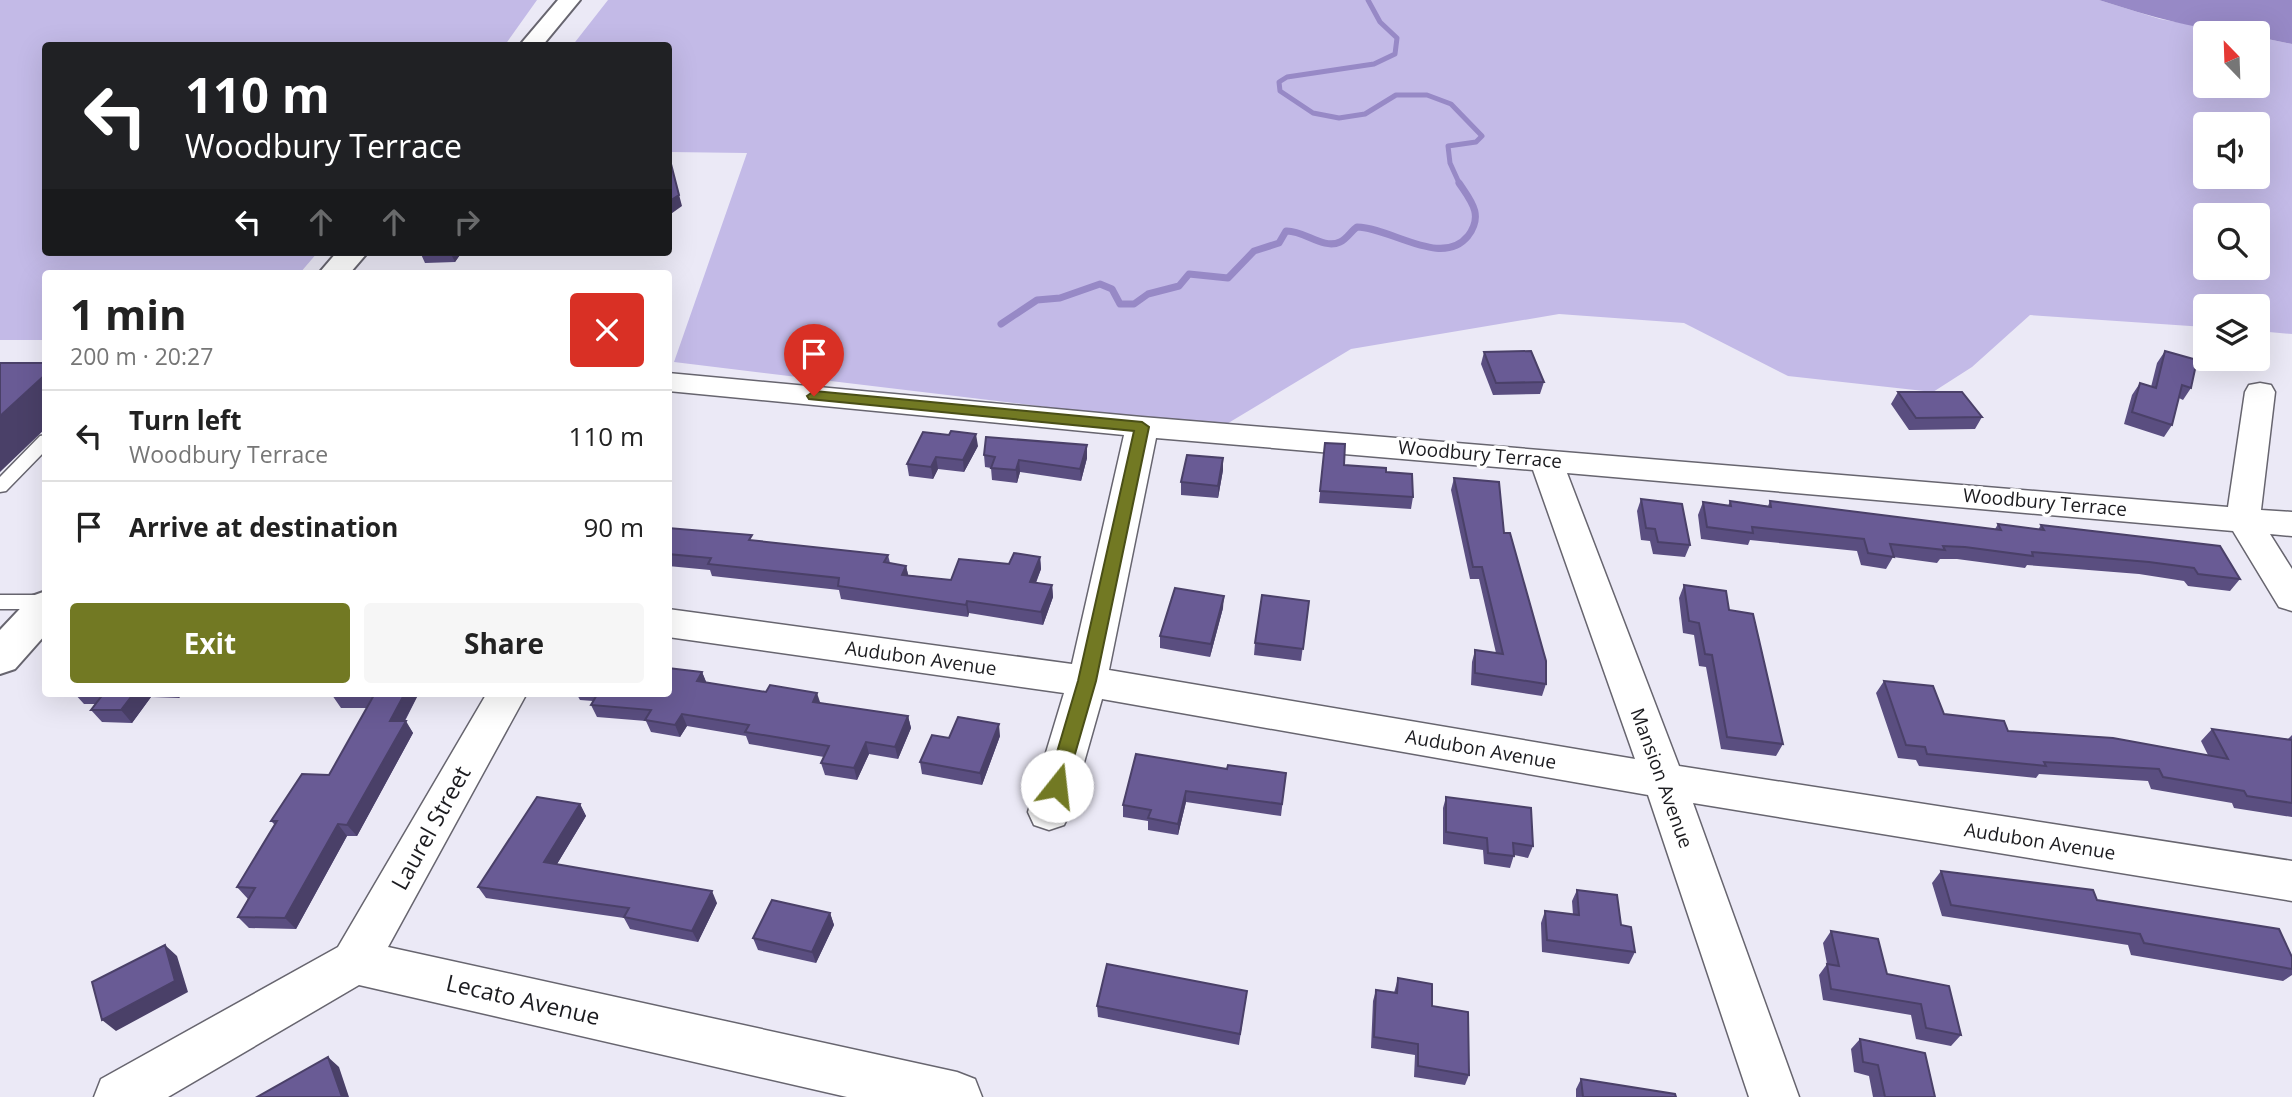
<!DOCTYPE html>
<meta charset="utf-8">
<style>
:root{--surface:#fff;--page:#f6f6f6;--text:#222;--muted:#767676;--line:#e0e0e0;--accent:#727923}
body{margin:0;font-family:"Open Sans",sans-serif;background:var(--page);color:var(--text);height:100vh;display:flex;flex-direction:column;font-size:26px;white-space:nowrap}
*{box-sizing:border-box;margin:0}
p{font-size:23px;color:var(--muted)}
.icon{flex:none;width:38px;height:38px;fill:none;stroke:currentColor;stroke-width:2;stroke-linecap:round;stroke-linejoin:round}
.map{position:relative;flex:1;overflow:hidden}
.side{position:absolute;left:42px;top:270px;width:630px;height:427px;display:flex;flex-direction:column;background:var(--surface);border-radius:7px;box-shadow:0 7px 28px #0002}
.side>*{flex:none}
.hud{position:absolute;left:42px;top:42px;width:630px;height:214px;border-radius:7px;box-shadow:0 7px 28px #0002;background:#202124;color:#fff;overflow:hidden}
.needle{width:46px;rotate:337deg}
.fabs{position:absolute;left:2193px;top:21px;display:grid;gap:14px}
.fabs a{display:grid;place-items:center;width:77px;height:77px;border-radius:7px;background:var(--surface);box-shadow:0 7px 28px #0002;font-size:35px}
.pin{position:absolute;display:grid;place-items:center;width:60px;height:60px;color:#fff;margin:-72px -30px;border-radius:50% 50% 50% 0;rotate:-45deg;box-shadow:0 0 7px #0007}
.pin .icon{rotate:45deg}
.me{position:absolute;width:77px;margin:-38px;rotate:16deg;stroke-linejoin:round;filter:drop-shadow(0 0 5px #0008)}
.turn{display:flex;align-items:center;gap:24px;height:147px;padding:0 28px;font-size:32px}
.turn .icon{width:91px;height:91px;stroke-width:2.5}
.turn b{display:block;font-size:49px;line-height:60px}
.lanes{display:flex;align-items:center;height:66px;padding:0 28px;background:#0003;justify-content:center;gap:35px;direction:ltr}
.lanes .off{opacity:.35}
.round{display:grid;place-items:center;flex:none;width:74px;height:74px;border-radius:7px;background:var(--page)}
.summary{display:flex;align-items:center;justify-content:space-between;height:119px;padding:0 28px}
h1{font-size:42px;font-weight:700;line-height:52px}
.cta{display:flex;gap:14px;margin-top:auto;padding:14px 28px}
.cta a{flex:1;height:80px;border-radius:7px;background:var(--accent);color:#fff;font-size:28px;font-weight:700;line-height:80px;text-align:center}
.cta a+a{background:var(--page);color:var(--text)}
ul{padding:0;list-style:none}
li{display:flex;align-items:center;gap:21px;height:91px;padding:0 28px;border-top:2px solid var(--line)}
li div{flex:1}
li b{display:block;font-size:26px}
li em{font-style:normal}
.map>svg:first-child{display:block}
</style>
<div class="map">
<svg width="2292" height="1097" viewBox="0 0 2292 1097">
<rect width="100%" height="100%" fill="#ebe9f6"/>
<path fill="#c3bae7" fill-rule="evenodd" d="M0,0H537L505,45L46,46V252H318L300,273H46L45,340H0Z
M608,0H2099L2160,19L2235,33H2205V86H2258V37L2292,44V334L2258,331V306H2205V327L2030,315L1972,367L1933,392L1788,376L1684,323L1559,314L1351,349L1220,428L674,362L747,153L669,152L668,46H572ZM2205,124H2258V177H2205ZM2205,215H2258V268H2205Z"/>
<path fill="#9789c6" d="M2099,0H2292V44L2258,37V33C2203,33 2150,16 2099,0Z"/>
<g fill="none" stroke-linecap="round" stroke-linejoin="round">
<path stroke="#9789c6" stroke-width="5" d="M1368,0L1380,22L1397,38L1395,54L1374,64L1287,77L1279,82L1280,91L1313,113L1339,118L1365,114L1396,95H1427L1451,104L1482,136L1476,142L1448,146L1450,163L1460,185"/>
<path stroke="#9789c6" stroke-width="7" d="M1001,324L1037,300L1060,298L1100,284L1112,289L1120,304H1134L1148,294L1179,286L1189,274L1228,278L1254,251L1279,243L1286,231C1304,230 1323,250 1340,242C1347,239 1351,231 1357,227C1392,228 1442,268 1468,236C1484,215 1471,201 1459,183"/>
<defs>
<path id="lane" d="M46,435V450L6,491L0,492V477L40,436Z
M0,595H46V609H0Z"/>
<path id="street" d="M668,373L1142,417L2228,507L2245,392L2249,385L2260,383L2271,385L2275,392L2261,510L2292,512V536L2270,534L2292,569V611L2279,607L2233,531L1567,473L1679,766L2292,861V901L1693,803L1799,1097H1749L1648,795L1102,699L1070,812L1064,825L1049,830L1034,825L1028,812L1064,693L668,637V609L1072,664L1124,435L668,391ZM1156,438L1533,470L1635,759L1109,670Z
M487,693H527L388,947L957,1072L975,1079L982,1097H847L359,985L168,1097H94L101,1079L338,947Z"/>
<path id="secondary" d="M558,0H580L542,46H519Z
M337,252H368L350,273H319Z
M46,591V634L15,669L0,674V630L32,596Z"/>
</defs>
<use href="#lane" stroke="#67656f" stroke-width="3"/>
<use href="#street" stroke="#67656f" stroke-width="3"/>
<use href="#secondary" stroke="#67656f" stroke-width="4"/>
<use href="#lane" fill="#fff" fill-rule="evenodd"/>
<use href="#street" fill="#fff" fill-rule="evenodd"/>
<use href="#secondary" fill="#fff" fill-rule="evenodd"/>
</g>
<path fill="#5a4e80" d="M420,252H462L455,262L425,263Z
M2165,351L2191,388L2183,400L2179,398L2172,425L2164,437L2124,424L2132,395L2140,383L2151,387L2157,363Z
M1484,352L1544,382L1540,394L1493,395L1481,364Z
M1898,392L1982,417L1975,429L1909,430L1891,404Z
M1325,443L1344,465L1386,472L1413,497L1411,509L1319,503Z
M978,446L964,472L938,469L933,479L909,476L907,464Z
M984,455L1087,458L1081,481L1020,472L1017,483L992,480L991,468L985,467Z
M1223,458V470L1218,498L1181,495V482Z
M1454,478L1504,533L1546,684L1542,696L1471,685L1472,662L1475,650L1496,653L1479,579H1470L1451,490Z
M1641,499L1690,545L1685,557L1653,554L1650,541L1641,540L1637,511Z
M1730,501L1768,506L1770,501L1995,529L1998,524L2038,530L2041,525L2240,579L2230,591L2188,586L2184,581L2139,574L2027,565L2025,568L1957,559H1940L1937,563L1893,557L1886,569L1861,565L1857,551L1750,540L1748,545L1701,539L1698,515L1703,502L1728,506Z
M668,528L753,541L888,555L890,563L906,566L908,575L951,580L1009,564L1040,557L1041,569L1036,583L1052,585L1053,597L1043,625L969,613L968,617L841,599L839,590L712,576L710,570L668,566Z
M1684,585L1729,610L1783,744L1776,756L1721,749L1706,667L1699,666L1694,635L1683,633L1679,598Z
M1309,601L1301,661L1254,655L1255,643Z
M1223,608L1210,657L1160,648V636Z
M702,672L706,682L820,703L908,716L911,728L898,759L869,754L857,780L825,775L821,763L824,757L749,744L746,736L687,726L680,737L651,732L646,721L597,717L591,705L593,701L580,700L576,693H668Z
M1884,681L1944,714L2008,731L2208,755L2201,741L2212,729L2288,739L2292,735V817L2234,808L2232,803L2151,789L2148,781L2039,774L2036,778L1919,766L1916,760L1898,758L1876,693Z
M74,693H183L179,698L151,697L132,723L102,722L91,710L95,704H84Z
M259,693H419L405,721L413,733L357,836H347L296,929L249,928L238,917L248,899L237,887L275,825L271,821L329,775L367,708H341L332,695Z
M1000,736L982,785L922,774L920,762L949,738Z
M1227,769L1286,773L1281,816L1186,802L1178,835L1148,830V821L1123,817V805Z
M1446,797L1533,846L1528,858L1514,855L1510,868L1484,864L1483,850L1443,844V808Z
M580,804L586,816L557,864L717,903L698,942L630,929L624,918L486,898L478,887Z
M1941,871L2097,900L2292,957V975L2283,981L2131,955L2128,945L1942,916L1932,883Z
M1577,890L1621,925L1635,952L1629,964L1542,952L1541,923L1545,911L1573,915L1572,901Z
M830,913L834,925L816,963L758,950L753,938Z
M1831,931L1887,974L1961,1035L1951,1046L1916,1039L1911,1015L1823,1000L1819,975L1827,964L1823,943Z
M1398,978L1432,1006L1469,1075L1465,1085L1414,1077L1415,1055L1371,1048L1373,1001L1376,990L1394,993Z
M1247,991L1239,1045L1098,1017L1097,1006Z
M1860,1039L1935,1097H1873L1869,1076L1854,1072L1851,1049Z
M1581,1079L1676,1097H1576V1089Z"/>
<path fill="#4a4068" d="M671,164L682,206L668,216V202Z
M450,252H462L455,262Z
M46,374V428L0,472V416Z
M976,434L978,446L964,472L963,460Z
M1087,445V458L1081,481L1080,469Z
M936,457L938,469L933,479L931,467Z
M1223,458V470L1218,498V486Z
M1019,460L1020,472L1017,483L1016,470Z
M1040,557L1041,569L1031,594L1030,582Z
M906,566L909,578L902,575Z
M1052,585L1053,597L1043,625L1041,612Z
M1224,596L1223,608L1210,657L1211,644Z
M967,601L969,613L968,617L966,605Z
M702,672L707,684L697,681Z
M134,693H147L151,697L132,723L121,710Z
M175,693H183L179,698Z
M405,693H419L398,733L390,721Z
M817,693L821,705L813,702Z
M682,714L687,726L680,737L675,725Z
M908,716L911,728L898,759L895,747Z
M406,721L413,733L357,836L347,825Z
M999,724L1000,736L982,785L980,773Z
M866,742L869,754L857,780L854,768Z
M1186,791V802L1178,835V824Z
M580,804L586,816L551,874L544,862Z
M338,824L347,836L296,929L285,918Z
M712,891L717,903L698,942L692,931Z
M830,913L834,925L816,963L812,952Z
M165,945L177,956L188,992L116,1031L102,1020Z
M328,1057L339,1067L349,1097H342Z"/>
<path fill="#695b95" stroke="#4a4068" stroke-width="2" d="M668,164H671L679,195L668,202Z
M1531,351L1544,382L1496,383L1484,352Z
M2165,351L2197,360L2191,388L2182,385L2172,425L2132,412L2140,383L2156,388Z
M0,363H46V374L0,416Z
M1898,392H1962L1982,417L1916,418Z
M951,431L976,434L963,460L936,457L931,467L907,464L923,432L949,435Z
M986,437L1087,445L1080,469L1019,460L1016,470L991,468L995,457L984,455Z
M1325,443L1345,444L1344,465L1386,468V472L1412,474L1413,497L1320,491Z
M1187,455L1223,458L1218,486L1181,482Z
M1454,478L1499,482L1504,533H1510L1546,661V684L1475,673V650L1503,654L1482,567H1473Z
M1641,499L1682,504L1690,545L1658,542L1655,529L1646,528Z
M1730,501L1771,507L1770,501L2001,530L1998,524L2044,530L2041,525L2220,546L2240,579L2198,574L2194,568L2149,562L2032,552L2033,556L1965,547L1943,546L1945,550L1890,544L1894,557L1868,553L1864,539L1752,527L1753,533L1707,527L1703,502L1731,506Z
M668,528L752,535L749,540L888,555L884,562L906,566L902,575L951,580L959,559L1009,564L1014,553L1040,557L1030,582L1052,585L1041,612L967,601L966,605L838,586L839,578L708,564L711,558L668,554Z
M1684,585L1726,591L1729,610L1753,614L1783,744L1727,737L1712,655L1705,654L1699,623L1689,621Z
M1175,588L1224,596L1211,644L1160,636Z
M1262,595L1309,601L1303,649L1255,643Z
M668,668L702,672L697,681L766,692L770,685L817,693L813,702L908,716L895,747L866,742L854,768L821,763L829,746L745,732L749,725L682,714L675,725L645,720L651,710L591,705L598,693H668Z
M1884,681L1933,686L1944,714L2004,721L2008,731L2113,738L2228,759L2212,729L2292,740V803L2247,796L2244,791L2163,777L2159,769L2044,762L2046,766L1927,754L1925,747L1906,745Z
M104,693H134L121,710H91Z
M334,693H405L390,721H406L347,825L338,824L285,918L238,917L255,888L237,887L277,821H271L302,774L329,775L374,695L332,696Z
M958,717L999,724L980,773L920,762L932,735L949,738Z
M1136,754L1227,769L1228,765L1286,773L1282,804L1186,791L1178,824L1148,818L1151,810L1123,805Z
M537,797L580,804L544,862L712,891L692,931L624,917L629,908L478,887Z
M1446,797L1531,808L1533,846L1513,843L1514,856L1488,853L1487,838L1446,832Z
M1941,871L2093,890L2097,900L2279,929L2292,957V969L2144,943L2140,934L1951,905Z
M1577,890L1617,895L1621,925L1631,927L1635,952L1547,940L1545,911L1579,915Z
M772,900L830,913L812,952L753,938Z
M1831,931L1878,939L1887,974L1949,986L1961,1035L1926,1028L1921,1004L1831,989L1827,964L1839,966Z
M165,945L175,981L102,1020L92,982Z
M1107,964L1247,991L1240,1034L1097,1006Z
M1398,978L1432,984V1006L1468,1012L1469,1075L1418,1066V1044L1374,1037L1376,990L1397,993Z
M1860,1039L1925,1053L1935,1097H1885L1878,1065L1863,1062Z
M328,1057L342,1097H257Z
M1581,1079L1675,1094L1676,1097H1583Z"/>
<path fill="#727923" stroke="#4a4f17" stroke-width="2" d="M814,391L1142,422L1149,427L1096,681L1064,792H1050L1047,786L1078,681L1134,431L809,399L807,396Z"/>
<g text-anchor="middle" stroke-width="7" stroke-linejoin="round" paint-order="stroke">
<g font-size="19" fill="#1b1b1f" stroke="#fff">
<text transform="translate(1480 454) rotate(5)" y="7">Woodbury Terrace</text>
<text transform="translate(2045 502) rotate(5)" y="7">Woodbury Terrace</text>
<text transform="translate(921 658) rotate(8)" y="7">Audubon Avenue</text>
<text transform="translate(1481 749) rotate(10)" y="7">Audubon Avenue</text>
<text transform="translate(1662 778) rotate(70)" y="7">Mansion Avenue</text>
<text transform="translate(2040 841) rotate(9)" y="7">Audubon Avenue</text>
</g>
<g font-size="23" fill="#1b1b1f" stroke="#fff">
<text transform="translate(431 828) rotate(-61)" y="8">Laurel Street</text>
<text transform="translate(523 1000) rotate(13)" y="8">Lecato Avenue</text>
</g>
</g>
</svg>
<div class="fabs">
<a><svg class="needle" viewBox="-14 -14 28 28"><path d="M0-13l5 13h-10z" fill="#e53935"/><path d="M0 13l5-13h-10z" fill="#767676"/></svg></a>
<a><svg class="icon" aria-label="sound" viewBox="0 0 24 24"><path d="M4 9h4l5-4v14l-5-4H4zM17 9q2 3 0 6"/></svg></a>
<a><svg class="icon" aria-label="search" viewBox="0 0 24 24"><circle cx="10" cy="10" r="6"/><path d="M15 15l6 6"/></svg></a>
<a><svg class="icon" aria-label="layers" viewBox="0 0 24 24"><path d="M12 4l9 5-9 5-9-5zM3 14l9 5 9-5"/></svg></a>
</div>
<div class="pin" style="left:814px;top:396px;background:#d93025"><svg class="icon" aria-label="arrive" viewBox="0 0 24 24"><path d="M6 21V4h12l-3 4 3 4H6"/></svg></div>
<svg class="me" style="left:1057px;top:786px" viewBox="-20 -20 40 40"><circle r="19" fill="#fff"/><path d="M0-13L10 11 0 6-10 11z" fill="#727923"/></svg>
<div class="hud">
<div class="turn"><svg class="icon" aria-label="left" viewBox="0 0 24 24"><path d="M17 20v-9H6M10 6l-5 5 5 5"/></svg><div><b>110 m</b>Woodbury Terrace</div></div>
<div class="lanes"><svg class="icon" aria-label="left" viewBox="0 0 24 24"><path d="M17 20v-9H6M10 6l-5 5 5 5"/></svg><svg class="icon off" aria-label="ahead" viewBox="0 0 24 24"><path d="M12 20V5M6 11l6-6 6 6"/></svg><svg class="icon off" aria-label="ahead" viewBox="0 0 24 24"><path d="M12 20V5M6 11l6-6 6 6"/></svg><svg class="icon off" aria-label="right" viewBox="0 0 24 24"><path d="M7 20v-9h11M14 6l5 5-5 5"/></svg></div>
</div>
<section class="side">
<div class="summary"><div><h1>1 min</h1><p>200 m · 20:27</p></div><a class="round" style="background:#d93025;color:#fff"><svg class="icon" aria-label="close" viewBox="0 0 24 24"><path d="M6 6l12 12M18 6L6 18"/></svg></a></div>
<ul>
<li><svg class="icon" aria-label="left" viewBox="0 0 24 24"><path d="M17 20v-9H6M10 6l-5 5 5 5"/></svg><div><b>Turn left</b><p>Woodbury Terrace</p></div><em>110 m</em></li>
<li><svg class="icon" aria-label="arrive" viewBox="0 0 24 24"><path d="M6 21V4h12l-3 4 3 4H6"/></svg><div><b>Arrive at destination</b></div><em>90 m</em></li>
</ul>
<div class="cta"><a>Exit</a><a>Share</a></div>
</section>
</div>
